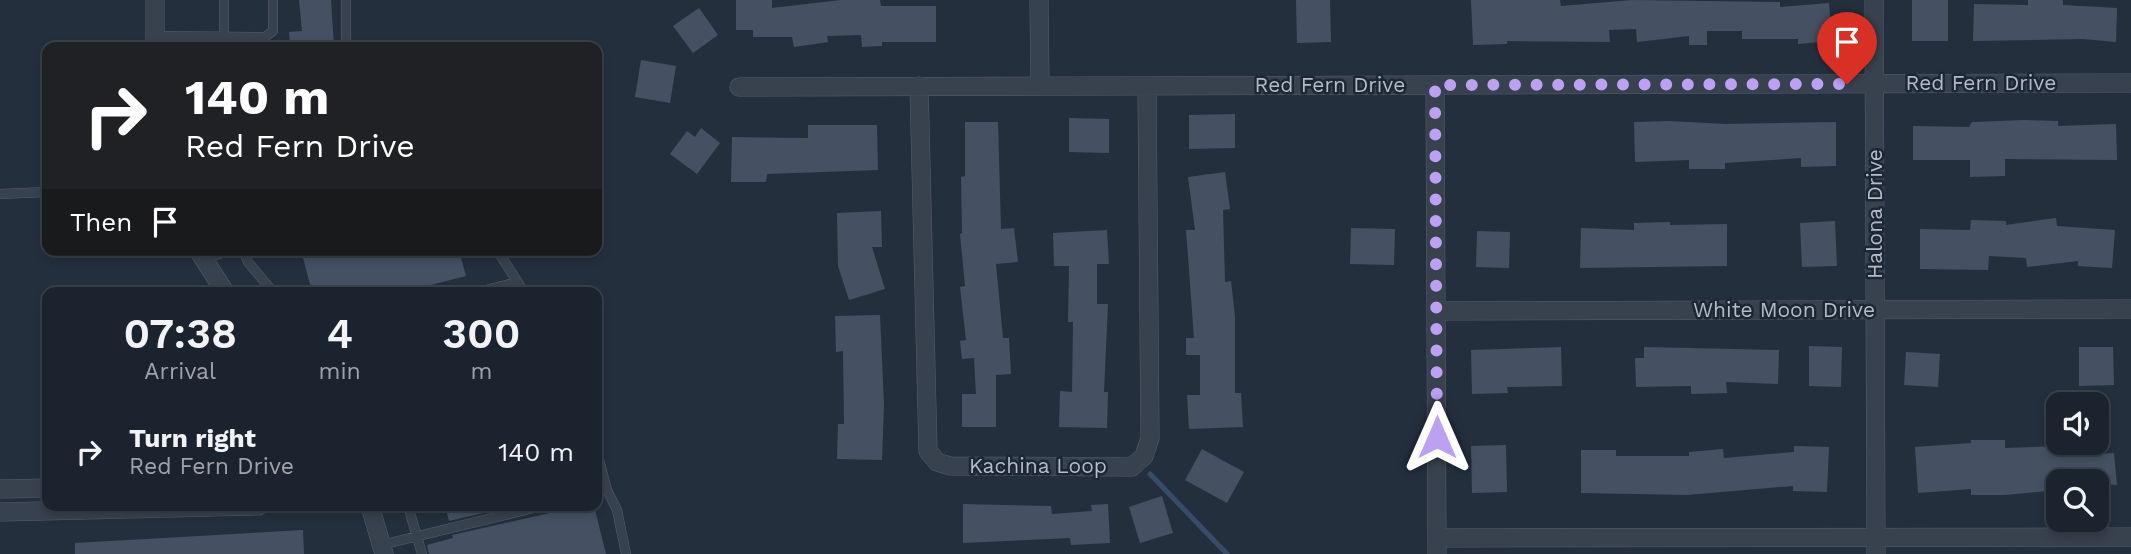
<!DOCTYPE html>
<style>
:root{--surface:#1b232e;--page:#282f3a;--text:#f1f3f6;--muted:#a0a4aa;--line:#39404a}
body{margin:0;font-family:"Work Sans",sans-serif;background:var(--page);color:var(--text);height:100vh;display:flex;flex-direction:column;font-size:26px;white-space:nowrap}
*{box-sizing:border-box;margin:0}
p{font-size:23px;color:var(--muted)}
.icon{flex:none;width:38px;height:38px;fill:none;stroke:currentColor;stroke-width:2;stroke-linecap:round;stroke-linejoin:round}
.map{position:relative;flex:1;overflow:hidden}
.side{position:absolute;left:42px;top:287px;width:560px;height:224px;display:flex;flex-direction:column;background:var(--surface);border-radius:14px;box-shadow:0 4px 10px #0003,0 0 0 2px var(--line)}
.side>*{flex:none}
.hud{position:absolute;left:42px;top:42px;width:560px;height:214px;border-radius:14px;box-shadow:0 4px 10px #0003,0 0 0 2px var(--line);background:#202124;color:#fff;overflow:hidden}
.buttons{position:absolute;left:2046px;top:392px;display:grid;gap:14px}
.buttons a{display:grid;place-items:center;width:63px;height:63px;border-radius:14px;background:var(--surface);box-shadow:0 4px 10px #0003,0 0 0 2px var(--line);font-size:35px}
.pin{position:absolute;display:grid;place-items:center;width:60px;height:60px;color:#fff;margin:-72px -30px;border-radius:50% 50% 50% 0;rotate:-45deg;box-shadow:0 0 7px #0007}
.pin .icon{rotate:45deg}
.me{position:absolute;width:77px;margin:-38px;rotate:0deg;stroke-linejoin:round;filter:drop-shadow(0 0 5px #0008)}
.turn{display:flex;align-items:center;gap:24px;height:147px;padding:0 28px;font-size:32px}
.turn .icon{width:91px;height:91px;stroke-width:2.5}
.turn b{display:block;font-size:49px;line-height:60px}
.then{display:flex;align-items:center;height:66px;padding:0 28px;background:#0003;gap:14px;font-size:26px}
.eta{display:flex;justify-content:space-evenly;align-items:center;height:119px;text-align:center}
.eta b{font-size:42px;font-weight:600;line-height:49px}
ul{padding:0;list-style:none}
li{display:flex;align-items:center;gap:21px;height:91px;padding:0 28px}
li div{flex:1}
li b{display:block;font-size:26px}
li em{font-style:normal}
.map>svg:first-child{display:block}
</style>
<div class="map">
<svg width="2131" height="554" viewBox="0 0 2131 554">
<rect width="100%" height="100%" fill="#242f3e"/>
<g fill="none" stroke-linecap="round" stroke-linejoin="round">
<path stroke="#394c67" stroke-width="5" d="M1150,474L1227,554"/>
</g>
<path fill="#455162" d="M299,0H331L334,47H290L289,32L302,31Z
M736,0H772V8L841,0H880L881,6H936V42H882V46L862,47L861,35L827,36L828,42L794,47L792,37H753V30H736Z
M1296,0H1330L1331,42L1297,43Z
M1471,0H1560L1561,6L1632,0L1780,2V7L1829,3L1832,41L1798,44V39H1742V31H1707V45H1689V36L1637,42L1636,29L1609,30L1610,42L1507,41V44L1473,45Z
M1912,0H1948V41H1912Z
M2028,0H2063V5L2117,8L2116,42L2083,39L1973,41L1974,4L2028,5Z
M699,8L718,35L693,53L673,26Z
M641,60L676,66L670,103L635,97Z
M1235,114V148L1189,149V115Z
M1069,118L1109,119V153L1069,152Z
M2024,120L2058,121V126L2116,124L2117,160L2005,159V176L1970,177V160H1913V126L1969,127L1972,122Z
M1669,121L1725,124L1836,122V166L1801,167V158L1725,163V169H1689V160L1635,162L1634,122Z
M965,122H998L1001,229L1014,228L1018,262L996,264L1003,338H1009L1011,374L996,375V427H962V394H976L974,358L962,359L960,341L966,340L960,287L965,286L960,234L962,233L961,177L965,176Z
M808,125H877L878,170L767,174L766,182H731L732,137L808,138Z
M701,128L720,143L697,174L670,154L687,131L695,137Z
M1225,172L1230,209L1223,210L1225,282L1231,281L1235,317V393H1241L1243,427L1189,429L1187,395H1200V355H1186V338H1194L1186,230H1195L1188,177Z
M881,211L882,247H872L885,289L849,300L838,266L837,213Z
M2056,218L2057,226L2115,230L2112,268L2078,266V261L2027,267L2026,258L1989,256L1988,270L1920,269V229L1970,230L1971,220L2006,221V225Z
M1835,221L1837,266L1802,267L1800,223Z
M1670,222V225L1727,224V266L1580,268L1581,228L1634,230V223Z
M1351,228L1395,229L1394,265L1350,264Z
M1107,230L1109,264H1097V304H1108L1104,392H1108L1107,428L1059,427L1060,391L1072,392L1073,322H1068L1069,266H1054L1053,233Z
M1477,231L1510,232L1509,268L1476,267Z
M301,250H459L466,276L403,292H312Z
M880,315L884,405L882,460L837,459L838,424H844L843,351L836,352L835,316Z
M1809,346L1842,347L1841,387L1809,386Z
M1561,347L1562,386L1507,387L1508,393L1472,394L1471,350Z
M1644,347L1779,350L1778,384L1726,382L1727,393L1691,394V386L1636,387L1635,358H1644Z
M2079,347H2113L2114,385L2079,386Z
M1906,352L1940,354L1938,387L1904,385Z
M1971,440H2005V448L2059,446V456L2114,453L2117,485L2058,481V490L2005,495H1971V489L1918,493L1915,447L1971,443Z
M1506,445L1507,492L1472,493L1471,446Z
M1794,446L1829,447L1827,492L1793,491V486L1687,495L1581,493V450H1616V456H1689V452L1723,449L1724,458L1794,452Z
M1202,449L1244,472L1227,503L1185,480Z
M1162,496L1173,533L1140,543L1129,507Z
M963,504L1051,506L1052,514L1092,511L1091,505L1108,504L1110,543L1071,545L1070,538L963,543Z
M445,506H513L449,521Z
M581,506H594L606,554H429L427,545L453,538L452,535Z
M303,530L304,554H75V543Z"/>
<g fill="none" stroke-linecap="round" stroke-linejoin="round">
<defs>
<path id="lane" d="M346,0V47
M155,36L265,37L273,31V0
M224,47V0
M0,194L47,192
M243,250L248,262L273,292
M497,250L524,292
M202,260L230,250
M478,292L517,282
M597,452L607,490L617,510L626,554
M408,506L422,554
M381,545L542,506"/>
<path id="street" d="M155,0V47
M1039,0L1040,86
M1874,0L1876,554
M1435,85L1437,554
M919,86L928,451L937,462L950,466L1132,467L1144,456L1150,438L1147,86
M739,87L2131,83
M198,250L225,292
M1438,311L2131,309
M0,489L47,488
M370,506L384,554
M0,512L259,506
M1437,538L2131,537"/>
</defs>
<use href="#lane" stroke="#565f6c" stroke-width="10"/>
<use href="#street" stroke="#565f6c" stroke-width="19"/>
<use href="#lane" stroke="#38414e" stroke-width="9"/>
<use href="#street" stroke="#38414e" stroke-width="18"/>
</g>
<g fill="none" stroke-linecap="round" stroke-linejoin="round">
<path stroke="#bca0f2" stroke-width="12" stroke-dasharray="0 21.6" d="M1437,437L1435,85L1847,84"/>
</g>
<g text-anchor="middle" stroke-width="5" stroke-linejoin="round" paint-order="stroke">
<g font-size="21" fill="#b4bcc9" stroke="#1d2633">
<text x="1981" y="90">Red Fern Drive</text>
<text x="1330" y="92">Red Fern Drive</text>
<text transform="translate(1875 214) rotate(-90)" y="7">Halona Drive</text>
<text x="1784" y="317">White Moon Drive</text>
<text x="1038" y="473">Kachina Loop</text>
</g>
</g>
</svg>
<div class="buttons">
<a><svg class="icon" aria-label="sound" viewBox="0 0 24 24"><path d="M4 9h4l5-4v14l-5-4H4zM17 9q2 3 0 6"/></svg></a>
<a><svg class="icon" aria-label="search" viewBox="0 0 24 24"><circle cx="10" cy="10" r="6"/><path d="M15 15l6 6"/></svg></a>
</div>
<div class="pin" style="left:1847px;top:84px;background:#d93025"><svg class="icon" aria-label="arrive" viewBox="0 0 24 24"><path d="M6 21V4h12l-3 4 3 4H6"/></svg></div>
<svg class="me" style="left:1437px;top:437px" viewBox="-20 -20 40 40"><path d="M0-17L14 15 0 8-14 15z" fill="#bca0f2" stroke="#fff" stroke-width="4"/></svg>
<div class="hud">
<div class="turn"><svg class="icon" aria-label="right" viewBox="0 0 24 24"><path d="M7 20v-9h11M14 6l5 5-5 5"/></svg><div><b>140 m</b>Red Fern Drive</div></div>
<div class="then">Then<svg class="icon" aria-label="arrive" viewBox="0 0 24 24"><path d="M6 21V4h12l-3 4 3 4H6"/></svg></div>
</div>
<section class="side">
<div class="eta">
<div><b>07:38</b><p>Arrival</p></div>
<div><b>4</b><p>min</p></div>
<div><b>300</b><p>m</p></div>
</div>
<ul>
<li><svg class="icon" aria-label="right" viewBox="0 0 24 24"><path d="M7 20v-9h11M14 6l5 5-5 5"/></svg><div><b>Turn right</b><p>Red Fern Drive</p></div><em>140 m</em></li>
</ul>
</section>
</div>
